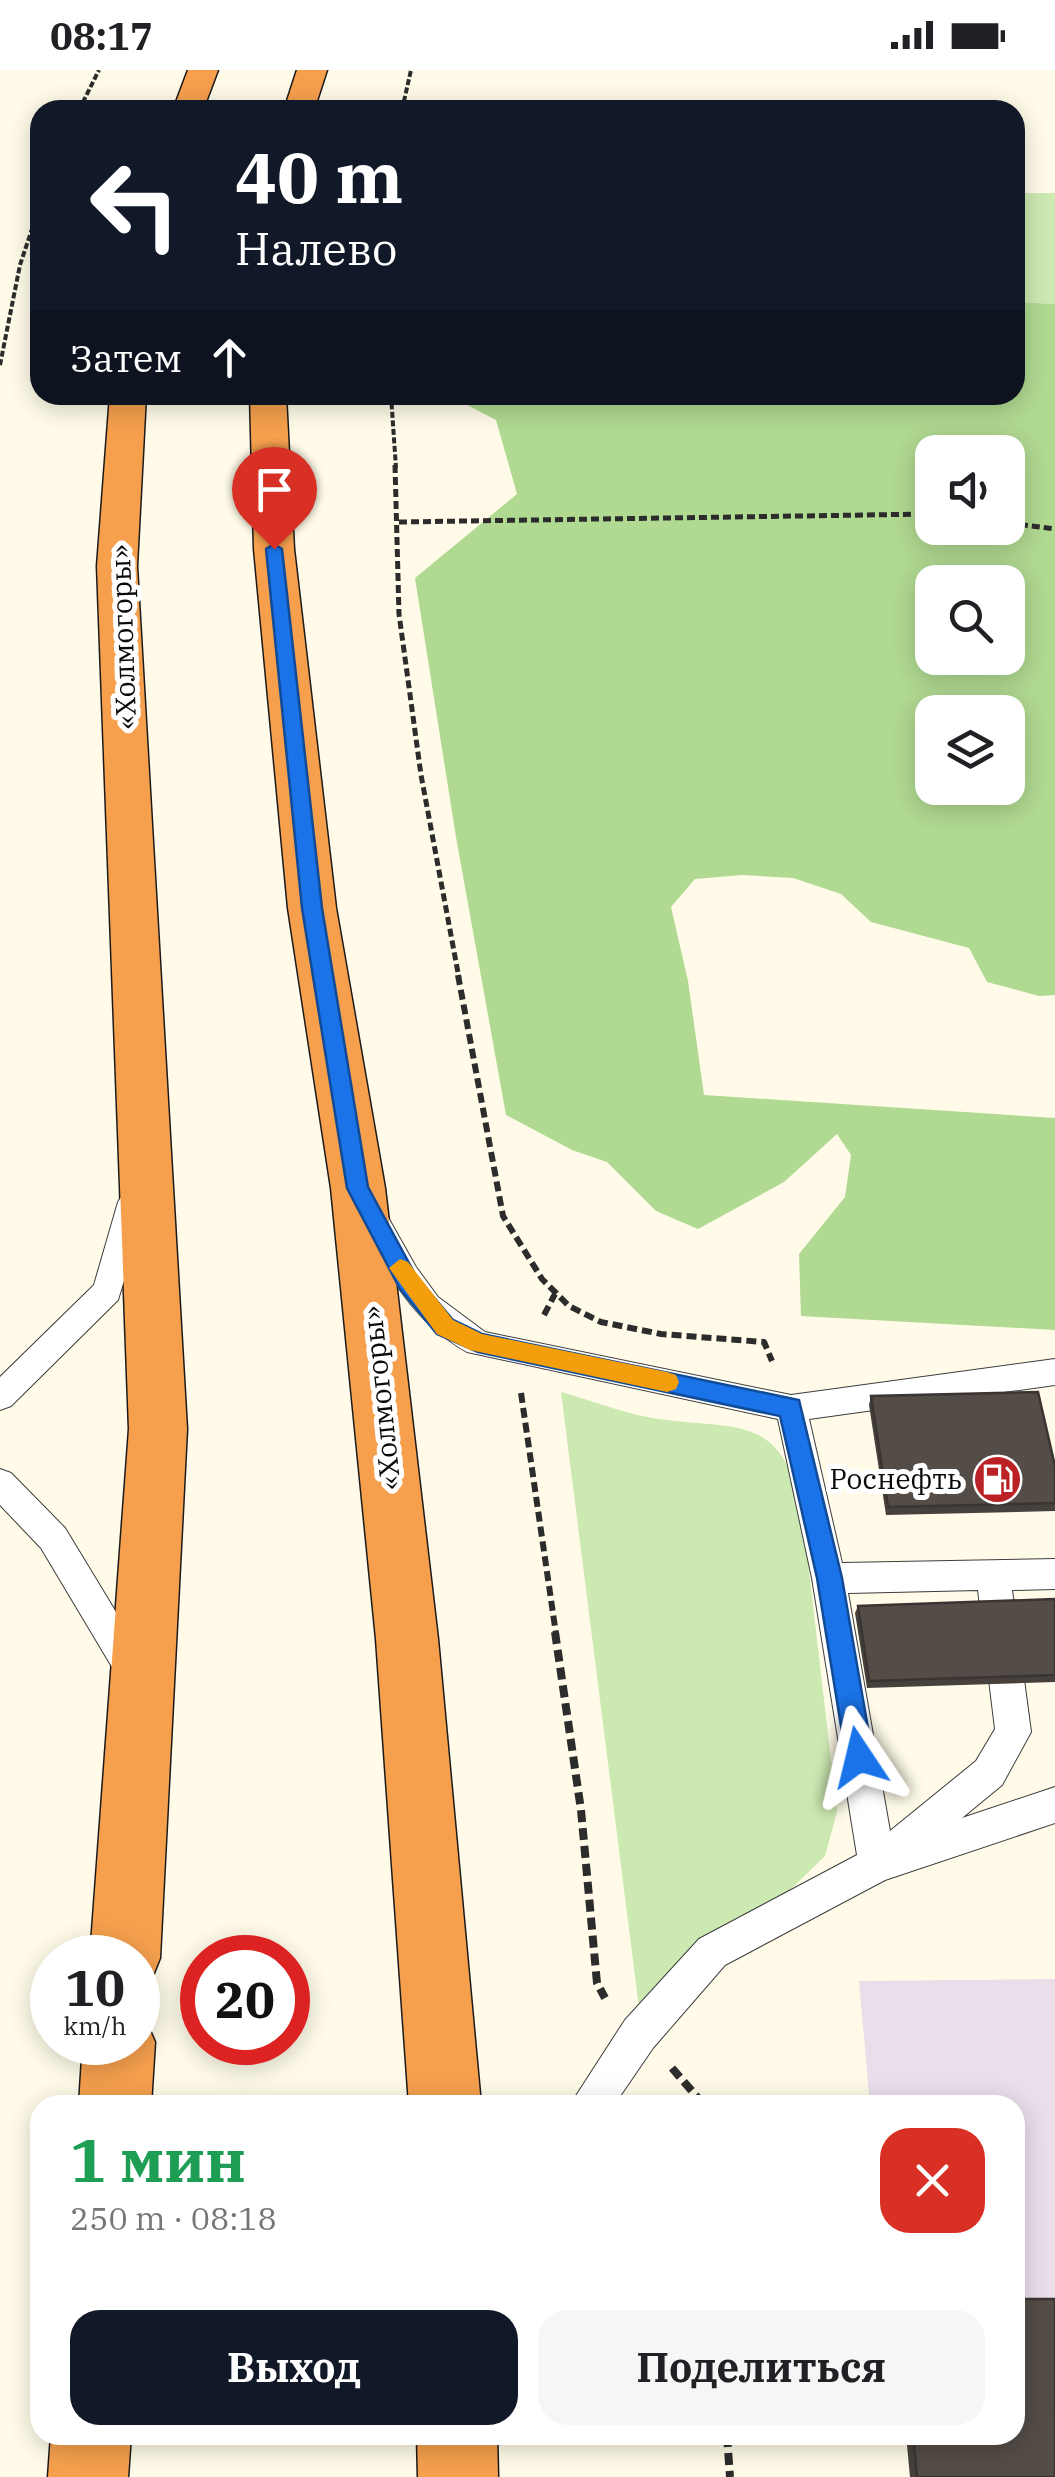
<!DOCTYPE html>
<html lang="ru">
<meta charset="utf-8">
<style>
:root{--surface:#fff;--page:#f6f6f6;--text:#202124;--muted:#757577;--accent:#111827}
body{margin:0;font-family:"IBM Plex Serif",serif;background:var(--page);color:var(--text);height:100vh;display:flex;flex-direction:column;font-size:38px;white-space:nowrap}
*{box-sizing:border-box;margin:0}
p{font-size:32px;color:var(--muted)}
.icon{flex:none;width:55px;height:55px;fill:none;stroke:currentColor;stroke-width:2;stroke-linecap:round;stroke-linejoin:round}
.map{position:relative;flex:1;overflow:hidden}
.drawer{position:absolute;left:30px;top:2025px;width:995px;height:350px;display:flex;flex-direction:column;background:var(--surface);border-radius:30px;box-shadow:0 5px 25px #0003}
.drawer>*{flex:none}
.top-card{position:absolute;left:30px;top:30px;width:995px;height:305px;border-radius:30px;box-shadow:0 5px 25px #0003;background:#111827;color:#fff;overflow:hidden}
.tools{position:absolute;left:915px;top:365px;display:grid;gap:20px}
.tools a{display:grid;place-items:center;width:110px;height:110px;border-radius:20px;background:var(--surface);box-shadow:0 5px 25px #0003;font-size:50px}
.speed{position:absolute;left:30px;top:1865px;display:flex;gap:20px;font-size:50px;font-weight:700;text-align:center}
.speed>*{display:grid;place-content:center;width:130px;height:130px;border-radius:50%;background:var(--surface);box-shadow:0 5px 25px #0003;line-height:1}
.speed small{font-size:25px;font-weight:400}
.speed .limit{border:15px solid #d22;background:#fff;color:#111}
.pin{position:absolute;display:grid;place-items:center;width:85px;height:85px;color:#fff;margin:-102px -42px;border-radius:50% 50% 50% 0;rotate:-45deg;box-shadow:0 0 10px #0007}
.pin .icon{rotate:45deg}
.me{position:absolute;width:110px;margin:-55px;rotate:350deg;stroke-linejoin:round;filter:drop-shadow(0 0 8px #0008)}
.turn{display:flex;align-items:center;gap:35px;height:210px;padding:0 40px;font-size:45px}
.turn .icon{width:130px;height:130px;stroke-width:2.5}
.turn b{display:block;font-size:70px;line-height:85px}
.then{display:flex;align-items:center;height:95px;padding:0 40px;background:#0003;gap:20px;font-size:38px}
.round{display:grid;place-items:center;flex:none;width:105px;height:105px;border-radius:30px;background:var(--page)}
.overview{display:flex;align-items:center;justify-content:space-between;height:170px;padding:0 40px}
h1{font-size:60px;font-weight:700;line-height:75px;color:#1e9e55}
.primary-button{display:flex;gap:20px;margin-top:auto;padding:20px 40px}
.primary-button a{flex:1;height:115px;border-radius:30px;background:var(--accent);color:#fff;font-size:40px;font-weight:700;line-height:115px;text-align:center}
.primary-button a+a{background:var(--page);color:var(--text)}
.status{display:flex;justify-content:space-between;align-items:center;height:70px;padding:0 50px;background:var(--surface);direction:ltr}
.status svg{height:28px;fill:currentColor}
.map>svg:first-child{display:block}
</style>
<div class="status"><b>08:17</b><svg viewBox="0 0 49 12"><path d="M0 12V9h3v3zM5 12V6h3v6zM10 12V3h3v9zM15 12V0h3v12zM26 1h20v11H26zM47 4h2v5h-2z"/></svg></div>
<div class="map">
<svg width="1055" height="2407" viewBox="0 0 1055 2407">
<rect width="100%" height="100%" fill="#fffbe8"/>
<path fill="#e9deea" d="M1055,1909V2407L1015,2365V2035H870L859,1911Z"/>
<path fill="#cde9b2" d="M1015,123H1055V234L1015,232Z
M561,1322C593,1331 626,1344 658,1349C738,1360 781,1343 802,1440L837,1742L825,1786L785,1825L639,1938Z"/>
<path fill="#b0d991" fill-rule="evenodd" d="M1015,232L1055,234V925L1039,926L987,912L969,878L871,852L841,824L793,808L742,805L695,809L671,837L688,911L704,1025L1055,1048V1260L801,1246L799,1184L845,1127L851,1085L837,1064L784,1112L698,1159L656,1141L607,1092L572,1080L506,1045L456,767L415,508L517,424L496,350L448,325H1015ZM932,382H1008V458H932ZM932,512H1008V588H932ZM932,642H1008V718H932Z"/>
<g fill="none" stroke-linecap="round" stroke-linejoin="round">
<defs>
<path id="lane" d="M133,1121L143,1124L148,1132L118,1230L11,1336L0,1340V1307L94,1215L118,1132L123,1124Z
M375,1138L385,1142L416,1197L438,1227L485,1262L791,1325L1055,1289V1315L809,1349L842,1493L1055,1489V1519L1012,1520L1031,1662L1002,1715L962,1748L1055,1717V1753L885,1810L725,1895L653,1978L614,2035H570L625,1950L699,1869L857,1785L812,1508L778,1349L467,1282C412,1251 388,1204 360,1150L365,1142ZM978,1520L995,1659L976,1691L890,1761L848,1523Z
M0,1399L11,1403L65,1458L145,1590L150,1601L145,1612L133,1617L121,1612L41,1478L0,1435Z"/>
<path id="highway" d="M188,0H218L203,40H173Z
M297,0H327L314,40H284Z
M110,325H146L137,496L187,1359L160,1888L150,1913L138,1918V1888H90L129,1359L97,496Z
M250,325H286L294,479L336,838L385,1118L438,1569L481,2035H409L376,1569L331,1118L288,838L254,479Z
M138,1944L144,1947L155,1972L151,2035H79L83,1972H138Z
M51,2365H131L128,2407H48Z
M417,2365H497L498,2407H418Z"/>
</defs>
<use href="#lane" stroke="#3d3d3d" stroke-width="2"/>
<use href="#highway" stroke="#1b1b1b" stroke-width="3"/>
<path stroke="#2c2c2c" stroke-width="4" stroke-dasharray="6 2.5" stroke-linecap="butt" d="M79,40L99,0
M402,40L411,0
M0,295L20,195L40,135
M391,325L396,398"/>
<path stroke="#2c2c2c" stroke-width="5" stroke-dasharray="8 4" stroke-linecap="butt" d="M395,395L399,544L421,705L459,908
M399,452L932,444
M1008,453L1055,459"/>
<path stroke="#2c2c2c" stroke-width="6" stroke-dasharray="10 5" stroke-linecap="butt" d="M458,905L503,1146L542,1209L569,1236L601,1252L661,1264L764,1272L772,1291
M544,1245L555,1224
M521,1323L556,1564"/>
<path stroke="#2c2c2c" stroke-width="8" stroke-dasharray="12 6" stroke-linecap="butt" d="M555,1562L581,1740L597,1913L605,1928
M672,1998L704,2035
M727,2365L730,2407"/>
<use href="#lane" fill="#fff" fill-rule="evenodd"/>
<use href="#highway" fill="#f6a04e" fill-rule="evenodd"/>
</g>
<path fill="#47413d" d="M871,1326L1055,1396V1441L886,1445L869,1335Z
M1055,1529V1612L867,1618L855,1543L858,1536Z
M906,2365H1015L1055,2407H910Z"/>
<path fill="#534c47" stroke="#3a3532" stroke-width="2.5" d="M1038,1322L1055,1396V1433L888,1437L871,1326Z
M1055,1529V1605L869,1611L858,1536Z
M1015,2229H1055V2407H917L913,2365H1015Z"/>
<path fill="#1a73e8" stroke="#114b97" stroke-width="2.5" d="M274,474L282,479L322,838L368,1117L416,1206L453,1250L482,1264L799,1330L842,1508L873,1687L869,1696L859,1700L850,1696L846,1687L817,1508L780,1346L478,1282L437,1264L400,1219L347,1118L302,838L266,479Z"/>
<path fill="#f59e0b" d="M400,1189L408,1192L453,1250L482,1264L667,1302L676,1305L679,1312L676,1319L667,1322L470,1280L437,1264L389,1198Z"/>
<defs>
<symbol id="fuel-disc" viewBox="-11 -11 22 22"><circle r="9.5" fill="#bb2225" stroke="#fff"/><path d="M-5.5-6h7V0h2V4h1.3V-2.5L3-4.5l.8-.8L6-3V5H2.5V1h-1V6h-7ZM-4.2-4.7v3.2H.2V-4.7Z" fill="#fff"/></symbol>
</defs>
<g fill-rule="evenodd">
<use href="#fuel-disc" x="970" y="1382" width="55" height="55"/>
</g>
<g text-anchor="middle" stroke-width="10" stroke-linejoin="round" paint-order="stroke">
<g font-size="28" fill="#0a0a0a" stroke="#fff">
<text transform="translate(123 567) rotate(-92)" y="10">«Холмогоры»</text>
<text transform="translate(381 1328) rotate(-96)" y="10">«Холмогоры»</text>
</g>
<g font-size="28" fill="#0a0a0a" stroke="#fff" text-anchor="end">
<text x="962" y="1419">Роснефть</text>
</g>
</g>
</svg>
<div class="tools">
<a><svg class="icon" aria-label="sound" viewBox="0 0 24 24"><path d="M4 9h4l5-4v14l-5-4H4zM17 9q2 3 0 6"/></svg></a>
<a><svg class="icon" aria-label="search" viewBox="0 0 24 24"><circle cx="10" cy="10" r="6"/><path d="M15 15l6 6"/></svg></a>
<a><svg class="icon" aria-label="layers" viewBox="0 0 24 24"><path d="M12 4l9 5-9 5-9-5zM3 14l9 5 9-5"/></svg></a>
</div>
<div class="speed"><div>10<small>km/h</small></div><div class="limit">20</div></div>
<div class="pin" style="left:274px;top:479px;background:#d93025"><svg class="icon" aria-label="arrive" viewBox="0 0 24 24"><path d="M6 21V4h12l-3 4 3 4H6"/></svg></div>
<svg class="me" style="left:859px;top:1687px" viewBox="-20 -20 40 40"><path d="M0-17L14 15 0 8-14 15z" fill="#1a73e8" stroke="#fff" stroke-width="4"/></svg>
<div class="top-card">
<div class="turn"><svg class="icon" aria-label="left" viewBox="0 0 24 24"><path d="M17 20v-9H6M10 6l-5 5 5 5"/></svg><div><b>40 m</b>Налево</div></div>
<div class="then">Затем<svg class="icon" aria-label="ahead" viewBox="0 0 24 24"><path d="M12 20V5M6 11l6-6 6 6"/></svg></div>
</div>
<section class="drawer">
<div class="overview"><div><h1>1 мин</h1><p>250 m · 08:18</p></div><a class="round" style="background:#d93025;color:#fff"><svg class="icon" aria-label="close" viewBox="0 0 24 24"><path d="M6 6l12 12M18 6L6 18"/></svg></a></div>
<div class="primary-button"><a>Выход</a><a>Поделиться</a></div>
</section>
</div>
